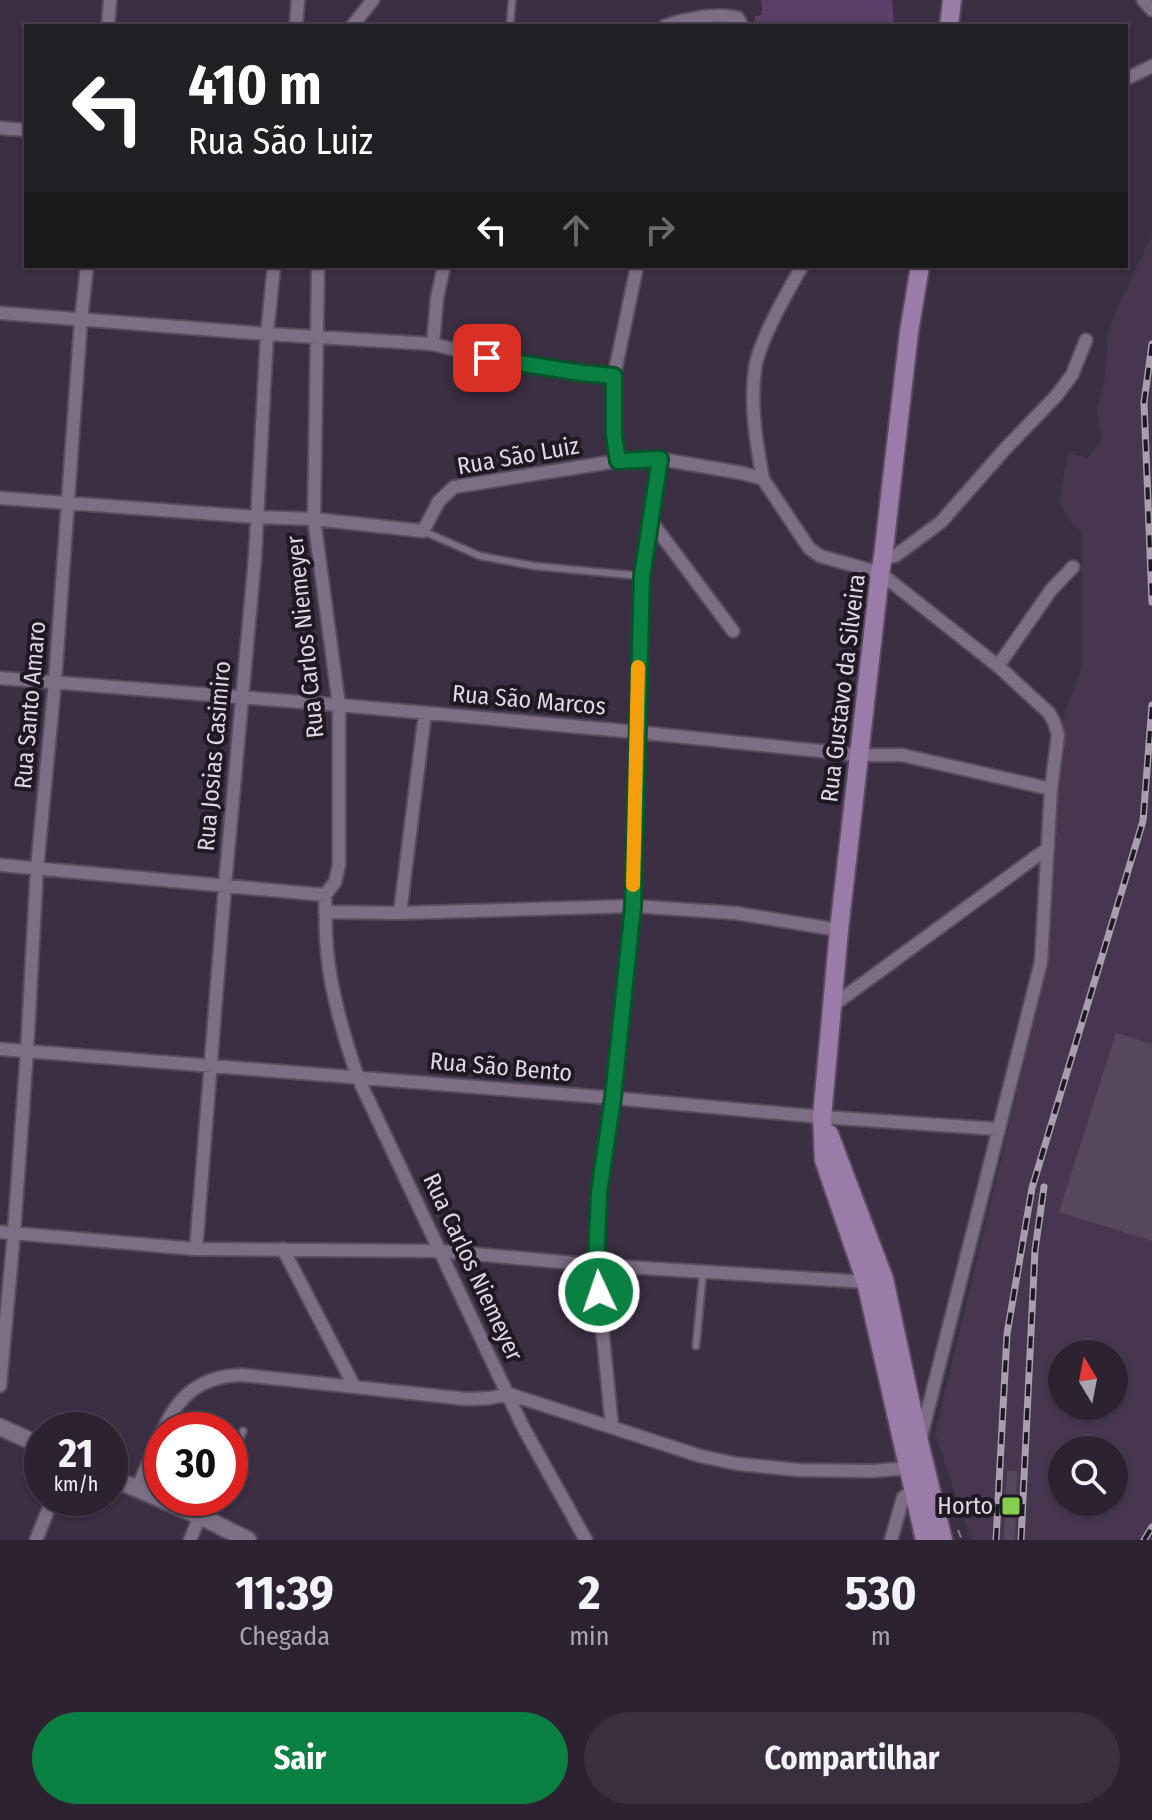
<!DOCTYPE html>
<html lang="pt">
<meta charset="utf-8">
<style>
:root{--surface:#2d2232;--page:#392f3e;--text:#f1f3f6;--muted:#a7a4ac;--line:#483f4d;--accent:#0b8043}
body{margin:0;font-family:"Fira Sans Condensed",sans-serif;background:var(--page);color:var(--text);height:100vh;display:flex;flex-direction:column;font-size:30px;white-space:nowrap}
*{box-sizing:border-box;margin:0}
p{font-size:26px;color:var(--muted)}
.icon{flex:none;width:44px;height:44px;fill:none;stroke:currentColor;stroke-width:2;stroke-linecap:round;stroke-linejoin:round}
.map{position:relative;height:1540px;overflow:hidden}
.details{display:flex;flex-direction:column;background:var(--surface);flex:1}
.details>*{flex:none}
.hud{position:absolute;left:24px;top:24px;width:1104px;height:244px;border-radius:0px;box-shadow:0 2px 6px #0004,0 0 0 2px var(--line);background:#202124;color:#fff;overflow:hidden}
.needle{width:52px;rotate:350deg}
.controls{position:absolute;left:1048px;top:1340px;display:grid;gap:16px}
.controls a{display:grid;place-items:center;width:80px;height:80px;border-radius:50%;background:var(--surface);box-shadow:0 2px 6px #0004,0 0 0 2px var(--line);font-size:40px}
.speed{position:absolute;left:24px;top:1412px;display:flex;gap:16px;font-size:40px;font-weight:700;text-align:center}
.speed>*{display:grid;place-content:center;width:104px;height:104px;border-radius:50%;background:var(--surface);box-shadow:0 2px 6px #0004,0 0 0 2px var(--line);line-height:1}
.speed small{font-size:20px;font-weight:400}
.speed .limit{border:12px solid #d22;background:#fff;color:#111}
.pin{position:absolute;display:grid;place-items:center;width:68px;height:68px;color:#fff;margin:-34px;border-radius:16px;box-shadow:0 4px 12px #0006}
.me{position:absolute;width:88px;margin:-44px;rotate:357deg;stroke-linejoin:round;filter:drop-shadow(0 0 6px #0008)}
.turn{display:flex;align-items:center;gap:28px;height:168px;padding:0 32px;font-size:36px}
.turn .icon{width:104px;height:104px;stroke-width:2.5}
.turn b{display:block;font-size:56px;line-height:68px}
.lanes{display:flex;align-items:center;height:76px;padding:0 32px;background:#0003;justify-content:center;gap:40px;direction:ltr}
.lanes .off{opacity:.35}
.eta{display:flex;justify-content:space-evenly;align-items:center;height:136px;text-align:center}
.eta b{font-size:48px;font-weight:700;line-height:56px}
.action{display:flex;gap:16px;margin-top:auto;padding:16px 32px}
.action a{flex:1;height:92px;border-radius:48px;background:var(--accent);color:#fff;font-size:32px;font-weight:700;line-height:92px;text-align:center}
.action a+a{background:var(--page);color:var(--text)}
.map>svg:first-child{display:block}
</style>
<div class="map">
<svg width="1152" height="1540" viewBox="0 0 1152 1540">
<rect width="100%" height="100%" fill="#3c2e43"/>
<path fill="#483651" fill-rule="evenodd" d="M1152,235V1540H971L935,1434L1042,989L1049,949L1054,809L1063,719L1082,667V533L1068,518L1059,501L1068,453L1088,458L1102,439L1097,411L1105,377L1108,331L1119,304ZM1062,1354H1114V1406H1062ZM1062,1450H1114V1502H1062Z"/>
<path fill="#5b3f69" d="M761,0H892L894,26H755V16L762,15Z"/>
<path fill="#56475e" d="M1116,1033L1152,1044V1241L1059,1212Z
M1007,1471H1017L1015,1540H1004Z"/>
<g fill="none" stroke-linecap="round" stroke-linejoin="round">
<defs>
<path id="service" d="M510,26L512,0
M423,531L480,556L534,566L641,576
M696,1346L703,1272
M230,1465L243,1431
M209,1520L218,1498"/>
<path id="minor" d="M1143,0L1152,10
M108,26L110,0
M296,26L298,0
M352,26L373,0
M665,26C684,19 718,12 738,18L742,26
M1126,79L1152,66
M0,128L26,130
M318,266L314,519L339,705V865L335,882L325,895C326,913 325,932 327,951C331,994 344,1037 358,1078L523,1427L586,1540
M0,313L267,334L433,344L487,358L582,373L614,376
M433,344L437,298L444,266
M618,461L614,435V376L637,266
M763,479C756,442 750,405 755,368C760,339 787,293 802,266
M0,498L256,517L314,519L423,531L439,501L454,487L618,461L660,459L742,473L763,479L809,548L820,556L880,573L998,666L1049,713L1054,722L1058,735L1051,789L1041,962L921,1437
M651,521L733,631
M883,557L895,556L941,522L1006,448L1057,395L1072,375L1086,340
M998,666L1051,590L1073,567
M0,678L339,705L636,732L859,755H902L1051,789
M0,865L325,895
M325,912L400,913L633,906L735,913L839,930
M400,913L425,713
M832,1006L1048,848
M0,1049L613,1098L822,1117L998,1129
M0,1232L196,1249L440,1251L596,1265L866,1282
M196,1249L225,885L255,557L267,334L274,266
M283,1249L354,1386
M0,1386L14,1233L27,1051L37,868L55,681L81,320L87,266
M612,1427L596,1265L599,1192L613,1098L633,906L642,576L660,459
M163,1430C179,1394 202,1376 242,1375L467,1399L490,1398L509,1394L700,1456L738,1464L799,1470L872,1471L908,1468
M137,1489L162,1432
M36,1540L53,1498
M190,1540L200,1516
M891,1540L903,1498L914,1489"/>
<path id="tertiary" d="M0,1427L42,1446
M110,1477L200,1516L248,1540"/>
<path id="secondary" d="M949,26L952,0
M920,266L909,332L883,557L880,573L839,930L822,1117L824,1160L866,1282L925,1540
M829,1134L884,1279L919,1442L943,1540"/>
</defs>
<use href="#service" stroke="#584c5d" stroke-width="10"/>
<use href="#minor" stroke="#584c5d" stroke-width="16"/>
<use href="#tertiary" stroke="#584c5d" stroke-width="20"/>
<use href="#secondary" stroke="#584c5d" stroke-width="22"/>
<path stroke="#887c8e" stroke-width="2" stroke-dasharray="8 4" stroke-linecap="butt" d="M958,1530L962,1540"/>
<use href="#service" stroke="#7d6e85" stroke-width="6"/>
<use href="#minor" stroke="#7d6e85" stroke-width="12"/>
<use href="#tertiary" stroke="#7d6e85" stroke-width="16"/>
<use href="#secondary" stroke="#9a7ca9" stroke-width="18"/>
<defs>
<path id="rail" d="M1152,344L1144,402L1152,602
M996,1540L1007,1334L1032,1188L1143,821L1152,705
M1021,1540L1035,1250L1044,1187
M1144,1540L1152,1527"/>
</defs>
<use href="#rail" stroke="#a89ead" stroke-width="7"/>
<use href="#rail" stroke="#1f1923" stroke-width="4" stroke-dasharray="12" stroke-linecap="butt"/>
</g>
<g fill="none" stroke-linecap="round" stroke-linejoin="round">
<defs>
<path id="route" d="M487,358L582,373L614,376V435L618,461L660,459L642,576L633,906L613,1098L599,1192L596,1265L599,1292"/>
</defs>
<use href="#route" stroke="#07532c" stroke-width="20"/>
<use href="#route" stroke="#0b8043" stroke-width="14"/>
<path stroke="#f59e0b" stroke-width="14" d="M633,885L638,667"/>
</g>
<rect fill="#85cf4d" stroke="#1f1923" stroke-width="3" x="1001" y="1496" width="20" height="20" rx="4"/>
<g text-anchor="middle" stroke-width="8" stroke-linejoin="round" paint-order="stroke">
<g font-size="24" fill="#dfd6e3" stroke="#1f1923">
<text transform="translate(518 456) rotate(-10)" y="8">Rua São Luiz</text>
<text transform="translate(305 637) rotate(-96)" y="8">Rua Carlos Niemeyer</text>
<text transform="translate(843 688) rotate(-83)" y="8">Rua Gustavo da Silveira</text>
<text transform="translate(529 700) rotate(5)" y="8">Rua São Marcos</text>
<text transform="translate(30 705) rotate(-85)" y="8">Rua Santo Amaro</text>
<text transform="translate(214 756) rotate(-85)" y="8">Rua Josias Casimiro</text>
<text transform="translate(501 1067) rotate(5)" y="8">Rua São Bento</text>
<text transform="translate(473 1267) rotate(65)" y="8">Rua Carlos Niemeyer</text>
</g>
<g font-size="24" fill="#dfd6e3" stroke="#1f1923" text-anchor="end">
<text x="993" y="1514">Horto</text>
</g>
</g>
</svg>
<div class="controls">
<a><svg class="needle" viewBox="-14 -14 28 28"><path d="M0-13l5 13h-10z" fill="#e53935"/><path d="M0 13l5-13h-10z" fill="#a7a4ac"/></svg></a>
<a><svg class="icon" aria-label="search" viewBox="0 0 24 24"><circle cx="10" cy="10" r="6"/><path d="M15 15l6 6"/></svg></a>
</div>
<div class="speed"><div>21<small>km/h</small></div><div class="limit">30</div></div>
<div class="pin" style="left:487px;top:358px;background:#d93025"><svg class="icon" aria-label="arrive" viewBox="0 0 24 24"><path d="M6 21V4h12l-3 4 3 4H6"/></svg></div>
<svg class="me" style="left:599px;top:1292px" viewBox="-20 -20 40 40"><circle r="17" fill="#0b8043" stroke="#fff" stroke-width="3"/><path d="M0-11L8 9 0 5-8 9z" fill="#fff"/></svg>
<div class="hud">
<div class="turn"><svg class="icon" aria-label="left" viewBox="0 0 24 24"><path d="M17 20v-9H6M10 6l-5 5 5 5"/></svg><div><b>410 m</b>Rua São Luiz</div></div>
<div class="lanes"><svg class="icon" aria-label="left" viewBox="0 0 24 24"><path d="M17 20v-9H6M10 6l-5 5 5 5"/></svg><svg class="icon off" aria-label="ahead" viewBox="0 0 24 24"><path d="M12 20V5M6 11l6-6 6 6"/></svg><svg class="icon off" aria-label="right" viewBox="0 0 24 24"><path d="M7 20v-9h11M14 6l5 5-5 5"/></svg></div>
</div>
</div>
<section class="details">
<div class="eta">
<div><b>11:39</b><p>Chegada</p></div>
<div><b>2</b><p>min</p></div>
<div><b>530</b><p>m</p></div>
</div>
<div class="action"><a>Sair</a><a>Compartilhar</a></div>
</section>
